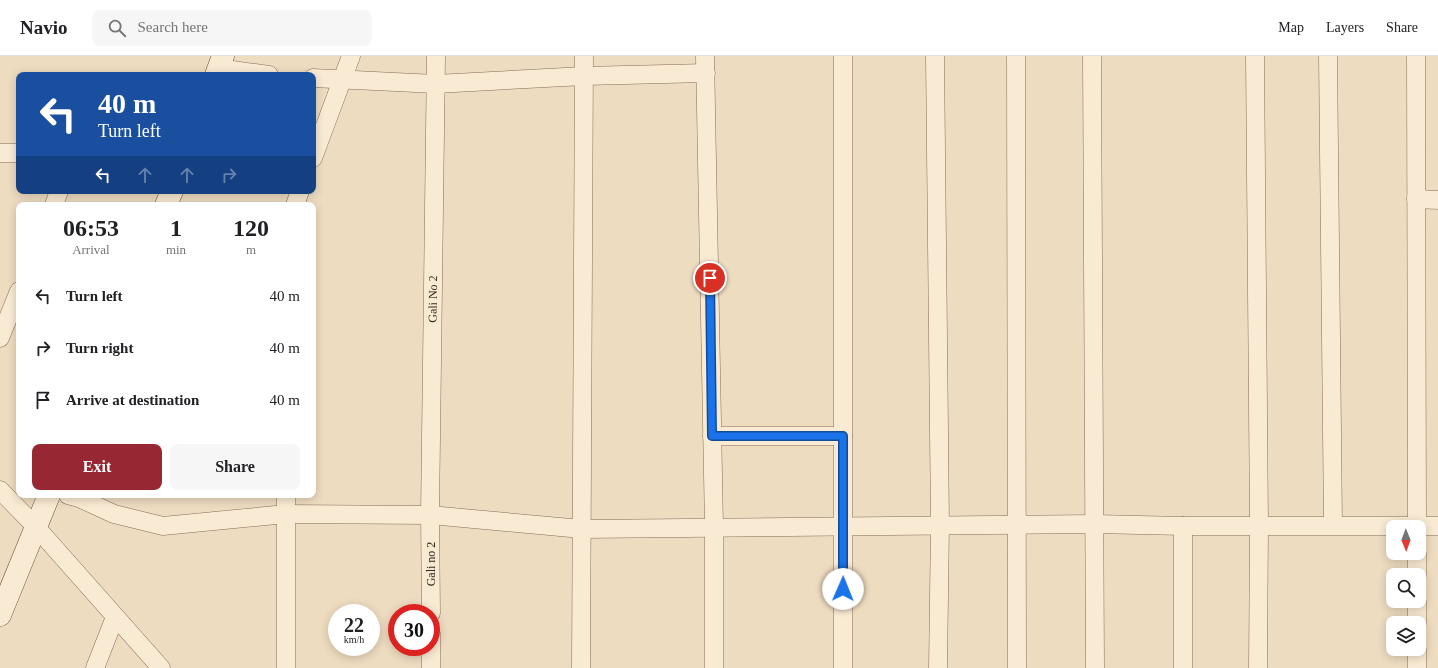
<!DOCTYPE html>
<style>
:root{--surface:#fff;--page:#f6f6f6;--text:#202124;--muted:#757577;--line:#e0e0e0;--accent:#972732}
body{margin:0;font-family:"Times New Roman",serif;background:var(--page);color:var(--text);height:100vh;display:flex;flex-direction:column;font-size:15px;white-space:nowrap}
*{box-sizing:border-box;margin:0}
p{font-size:13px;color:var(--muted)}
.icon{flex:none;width:22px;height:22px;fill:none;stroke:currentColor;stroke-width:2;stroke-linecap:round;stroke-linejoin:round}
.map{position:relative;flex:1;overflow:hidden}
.sheet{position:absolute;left:16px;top:146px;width:300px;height:296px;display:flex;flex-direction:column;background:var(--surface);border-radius:8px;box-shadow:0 2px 10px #0003}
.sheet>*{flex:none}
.hud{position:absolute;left:16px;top:16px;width:300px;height:122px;border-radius:8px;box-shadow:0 2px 10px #0003;background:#1a4fa0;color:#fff;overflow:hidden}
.needle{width:26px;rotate:179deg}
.tools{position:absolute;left:1386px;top:464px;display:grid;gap:8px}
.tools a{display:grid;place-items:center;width:40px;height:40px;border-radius:8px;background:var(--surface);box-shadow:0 2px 10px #0003;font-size:20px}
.speed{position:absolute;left:328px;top:548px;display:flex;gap:8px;font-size:20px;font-weight:700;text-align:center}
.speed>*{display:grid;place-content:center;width:52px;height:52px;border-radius:50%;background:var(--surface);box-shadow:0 2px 10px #0003;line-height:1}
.speed small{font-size:10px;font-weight:400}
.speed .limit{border:6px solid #d22;background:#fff;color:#111}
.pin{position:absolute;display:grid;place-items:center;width:34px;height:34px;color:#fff;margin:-17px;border:2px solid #fff;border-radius:50%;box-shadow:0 1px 4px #0007}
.me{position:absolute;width:44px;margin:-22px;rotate:1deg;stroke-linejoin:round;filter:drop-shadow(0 0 3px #0008)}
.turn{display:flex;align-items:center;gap:14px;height:84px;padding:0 16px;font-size:18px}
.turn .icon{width:52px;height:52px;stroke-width:2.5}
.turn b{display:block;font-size:28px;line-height:34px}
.lanes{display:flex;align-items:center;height:38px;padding:0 16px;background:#0003;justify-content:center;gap:20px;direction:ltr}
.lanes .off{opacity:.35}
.eta{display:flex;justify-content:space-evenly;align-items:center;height:68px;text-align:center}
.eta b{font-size:24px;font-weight:600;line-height:28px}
.cta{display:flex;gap:8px;margin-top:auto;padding:8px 16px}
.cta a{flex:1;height:46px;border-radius:8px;background:var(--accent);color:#fff;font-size:16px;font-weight:600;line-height:46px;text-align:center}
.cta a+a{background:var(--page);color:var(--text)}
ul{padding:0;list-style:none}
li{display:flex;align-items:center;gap:12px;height:52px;padding:0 16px}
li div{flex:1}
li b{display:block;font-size:15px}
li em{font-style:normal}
header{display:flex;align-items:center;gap:24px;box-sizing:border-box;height:56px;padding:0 20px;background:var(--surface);border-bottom:1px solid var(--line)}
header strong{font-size:19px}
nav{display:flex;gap:22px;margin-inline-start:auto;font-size:14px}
.search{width:280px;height:36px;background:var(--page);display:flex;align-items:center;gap:10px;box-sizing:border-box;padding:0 14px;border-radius:8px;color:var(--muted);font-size:15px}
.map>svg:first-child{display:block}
</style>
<header>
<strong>Navio</strong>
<div class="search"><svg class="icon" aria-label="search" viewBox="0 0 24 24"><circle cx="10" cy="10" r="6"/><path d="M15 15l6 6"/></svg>Search here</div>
<nav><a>Map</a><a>Layers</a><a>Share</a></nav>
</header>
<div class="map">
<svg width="1438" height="612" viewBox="0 0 1438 612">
<rect width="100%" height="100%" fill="#eedcc0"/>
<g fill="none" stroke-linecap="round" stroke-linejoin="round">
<defs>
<g id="street">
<path d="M705,0L714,471V612"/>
<path d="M935,0L940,469L938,612"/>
<path d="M1016,0L1017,612"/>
<path d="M1092,0L1095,612"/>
<path d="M1255,0L1259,469L1258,612"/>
<path d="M1328,0L1333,469"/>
<path d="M1416,0L1417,471"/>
<path d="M218,12L269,19"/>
<path d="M313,22L436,28L584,20L706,17"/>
<path d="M0,97H19"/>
<path d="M313,102L351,0"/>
<path d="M1416,143L1438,144"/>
<path d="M54,149L59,135"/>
<path d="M295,149L300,135"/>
<path d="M0,282L19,235"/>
<path d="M712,380H843"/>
<path d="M0,434L36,471L161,612"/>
<path d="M68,439L79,442L114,458L163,470L286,458L430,459L582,473L1095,468L1183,470H1438"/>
<path d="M286,439V612"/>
<path d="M1417,497V519"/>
<path d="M1417,545V567"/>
<path id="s1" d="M431,557L430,459L436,0"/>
<path d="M431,577V612"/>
<path d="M1417,593V612"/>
<path d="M95,612L115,561"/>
<path d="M581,612L584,0"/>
<path d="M843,612V0"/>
<path d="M1183,612V470"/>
</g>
<path id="secondary" d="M216,19L223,0
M166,149L172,135
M0,559L49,439"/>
</defs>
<use href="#street" stroke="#876d58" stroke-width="19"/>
<use href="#secondary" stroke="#694e3b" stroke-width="23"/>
<use href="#street" stroke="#f9ead3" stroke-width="18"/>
<use href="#secondary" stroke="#f9ead3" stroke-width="22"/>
</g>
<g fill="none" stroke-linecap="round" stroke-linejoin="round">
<defs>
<path id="route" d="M710,222L712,380H843V533"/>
</defs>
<use href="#route" stroke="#114b97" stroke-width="10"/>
<use href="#route" stroke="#1a73e8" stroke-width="7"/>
</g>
<g text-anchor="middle" stroke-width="3" stroke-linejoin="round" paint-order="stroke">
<g font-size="12" fill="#37271c" stroke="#f6e7cf">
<text dy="4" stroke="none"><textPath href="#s1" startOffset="314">Gali No 2</textPath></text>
<text transform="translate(431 508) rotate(-90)" y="4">Gali no 2</text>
</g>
</g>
</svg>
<div class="tools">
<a><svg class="needle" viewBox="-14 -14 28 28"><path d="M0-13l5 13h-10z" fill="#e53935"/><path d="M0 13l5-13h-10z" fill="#757577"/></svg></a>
<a><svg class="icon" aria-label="search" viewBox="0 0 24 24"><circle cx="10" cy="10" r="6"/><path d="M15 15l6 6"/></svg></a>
<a><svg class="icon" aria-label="layers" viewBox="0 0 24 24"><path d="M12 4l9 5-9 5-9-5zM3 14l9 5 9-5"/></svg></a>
</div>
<div class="speed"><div>22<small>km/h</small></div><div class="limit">30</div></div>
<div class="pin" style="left:710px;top:222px;background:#d93025"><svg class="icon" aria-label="arrive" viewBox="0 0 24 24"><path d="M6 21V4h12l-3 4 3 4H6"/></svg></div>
<svg class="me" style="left:843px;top:533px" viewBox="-20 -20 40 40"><circle r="19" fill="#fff"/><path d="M0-13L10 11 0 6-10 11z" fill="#1a73e8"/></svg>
<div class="hud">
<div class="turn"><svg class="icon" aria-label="left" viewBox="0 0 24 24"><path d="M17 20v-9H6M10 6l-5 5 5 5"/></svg><div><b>40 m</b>Turn left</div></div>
<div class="lanes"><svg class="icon" aria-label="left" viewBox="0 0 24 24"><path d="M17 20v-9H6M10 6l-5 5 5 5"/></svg><svg class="icon off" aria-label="ahead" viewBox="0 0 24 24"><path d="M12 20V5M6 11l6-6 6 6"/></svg><svg class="icon off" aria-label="ahead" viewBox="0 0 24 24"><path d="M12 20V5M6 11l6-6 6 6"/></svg><svg class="icon off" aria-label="right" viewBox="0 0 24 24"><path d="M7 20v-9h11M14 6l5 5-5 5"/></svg></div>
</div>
<section class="sheet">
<div class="eta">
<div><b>06:53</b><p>Arrival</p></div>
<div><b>1</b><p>min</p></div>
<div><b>120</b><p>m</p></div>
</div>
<ul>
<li><svg class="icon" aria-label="left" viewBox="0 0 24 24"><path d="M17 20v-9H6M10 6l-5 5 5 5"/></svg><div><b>Turn left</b></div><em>40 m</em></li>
<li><svg class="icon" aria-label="right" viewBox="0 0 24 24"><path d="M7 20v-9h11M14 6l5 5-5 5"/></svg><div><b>Turn right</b></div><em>40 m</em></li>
<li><svg class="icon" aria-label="arrive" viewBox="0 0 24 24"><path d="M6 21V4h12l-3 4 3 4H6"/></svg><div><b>Arrive at destination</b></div><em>40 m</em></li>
</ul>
<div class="cta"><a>Exit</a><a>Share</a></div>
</section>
</div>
